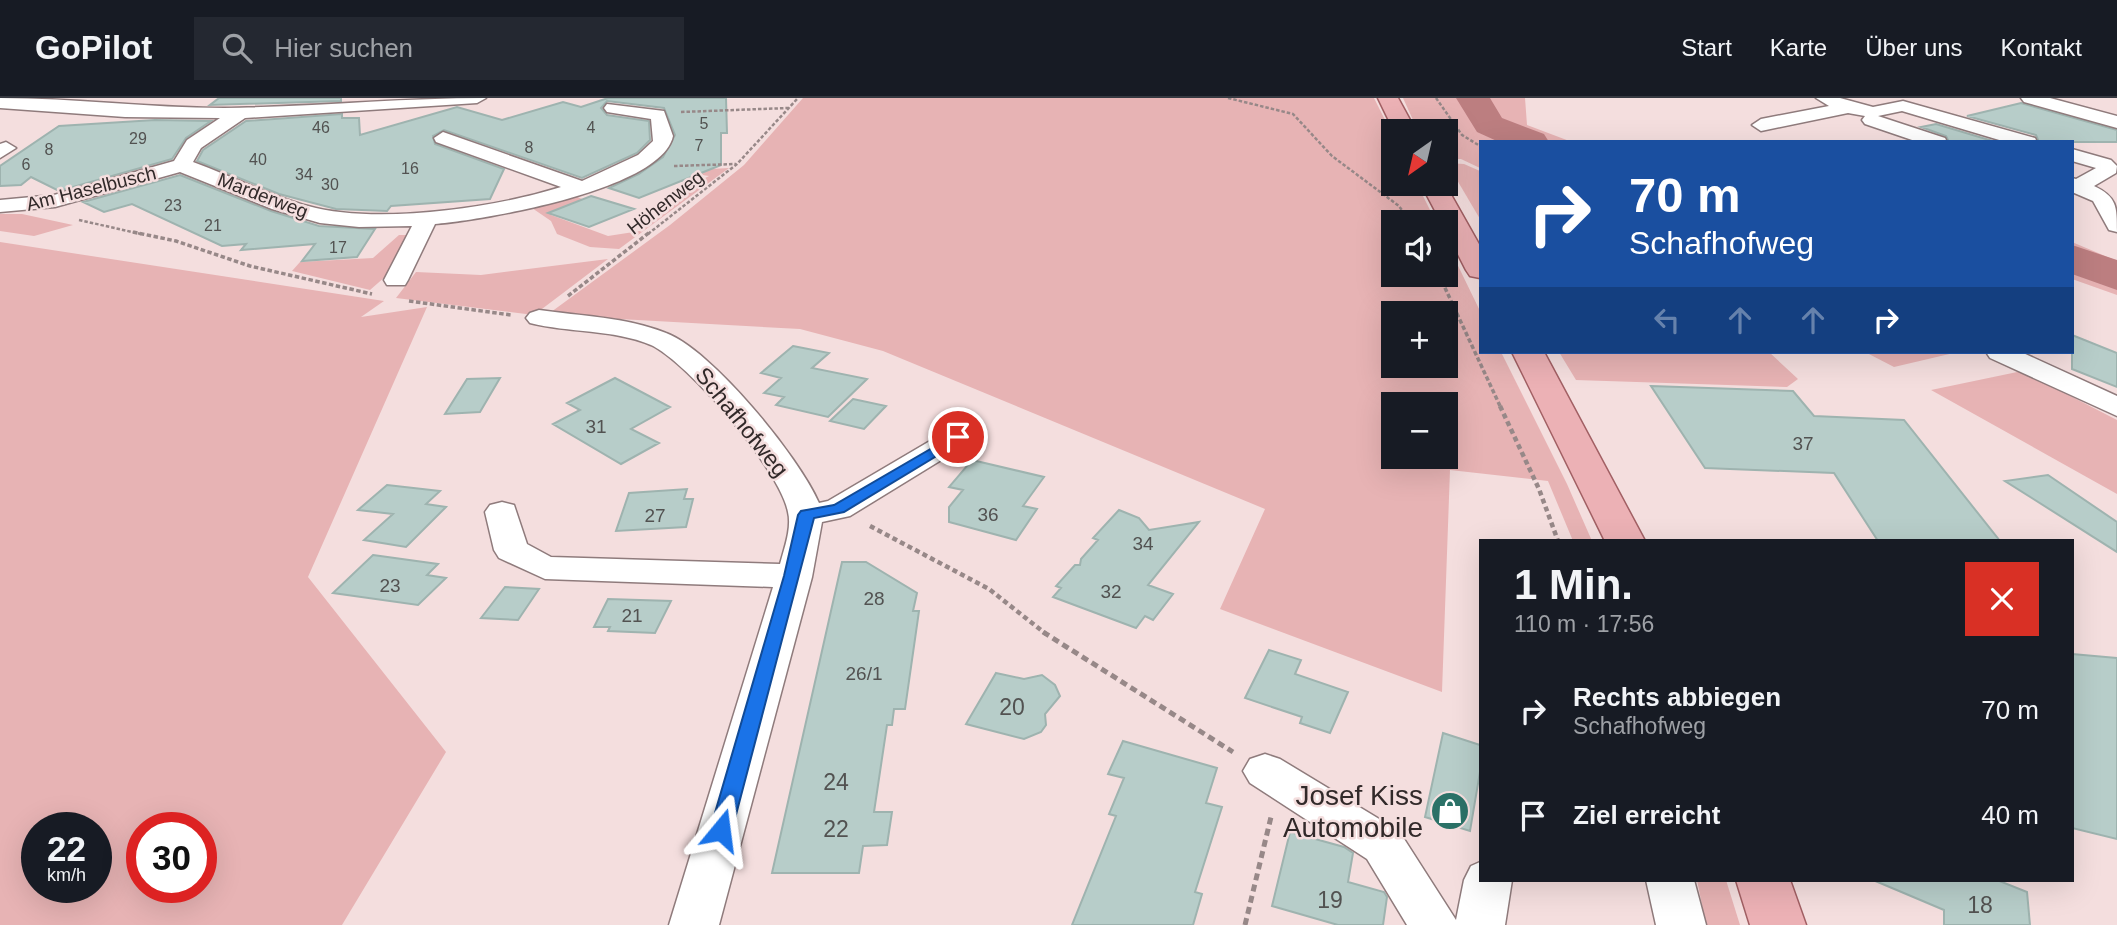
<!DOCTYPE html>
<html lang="de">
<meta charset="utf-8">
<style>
:root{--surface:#171b24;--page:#242831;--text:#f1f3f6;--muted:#9ea1a6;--line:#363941}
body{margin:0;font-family:Helvetica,sans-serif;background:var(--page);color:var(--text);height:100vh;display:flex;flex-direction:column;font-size:26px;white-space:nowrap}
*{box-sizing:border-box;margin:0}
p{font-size:23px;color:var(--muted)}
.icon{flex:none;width:38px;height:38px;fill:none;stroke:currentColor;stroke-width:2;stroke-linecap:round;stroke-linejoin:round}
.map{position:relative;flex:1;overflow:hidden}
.drawer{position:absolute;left:1479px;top:441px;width:595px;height:343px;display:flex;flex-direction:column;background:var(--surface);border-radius:0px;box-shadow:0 7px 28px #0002}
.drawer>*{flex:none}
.hud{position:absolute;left:1479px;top:42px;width:595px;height:214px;border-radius:0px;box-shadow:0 7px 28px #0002;background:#1a4fa0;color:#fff;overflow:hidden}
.needle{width:46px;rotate:214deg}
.buttons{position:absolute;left:1381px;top:21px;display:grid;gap:14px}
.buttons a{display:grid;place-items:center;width:77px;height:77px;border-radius:0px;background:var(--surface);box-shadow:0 7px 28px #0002;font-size:35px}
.speed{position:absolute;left:21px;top:714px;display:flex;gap:14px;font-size:35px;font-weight:700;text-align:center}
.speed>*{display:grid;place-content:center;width:91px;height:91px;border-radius:50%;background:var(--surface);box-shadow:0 7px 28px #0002;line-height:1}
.speed small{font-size:18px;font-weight:400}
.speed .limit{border:10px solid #d22;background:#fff;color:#111}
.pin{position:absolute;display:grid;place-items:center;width:60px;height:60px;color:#fff;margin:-30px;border:4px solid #fff;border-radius:50%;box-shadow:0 2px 7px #0007}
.me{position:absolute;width:77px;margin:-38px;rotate:16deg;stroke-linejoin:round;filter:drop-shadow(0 0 5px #0008)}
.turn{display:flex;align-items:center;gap:24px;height:147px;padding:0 35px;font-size:32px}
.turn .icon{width:91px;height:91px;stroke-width:2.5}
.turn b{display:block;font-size:49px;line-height:60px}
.lanes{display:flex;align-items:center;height:66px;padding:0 35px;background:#0003;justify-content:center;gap:35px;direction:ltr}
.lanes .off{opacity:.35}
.round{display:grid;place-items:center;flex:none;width:74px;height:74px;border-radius:0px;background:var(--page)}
.head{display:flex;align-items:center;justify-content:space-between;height:119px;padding:0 35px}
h1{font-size:42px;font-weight:600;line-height:52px}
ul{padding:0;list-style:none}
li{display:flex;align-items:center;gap:21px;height:105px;padding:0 35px}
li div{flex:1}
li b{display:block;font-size:26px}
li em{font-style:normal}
header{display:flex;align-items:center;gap:42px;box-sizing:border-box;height:98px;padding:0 35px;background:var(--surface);border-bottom:2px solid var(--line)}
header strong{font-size:33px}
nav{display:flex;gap:38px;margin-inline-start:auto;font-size:24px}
.search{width:490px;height:63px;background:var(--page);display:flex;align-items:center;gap:18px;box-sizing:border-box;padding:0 24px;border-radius:0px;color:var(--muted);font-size:26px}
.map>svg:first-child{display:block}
</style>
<header>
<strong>GoPilot</strong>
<div class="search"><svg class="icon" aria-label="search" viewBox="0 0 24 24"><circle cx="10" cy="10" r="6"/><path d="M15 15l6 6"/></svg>Hier suchen</div>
<nav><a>Start</a><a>Karte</a><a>Über uns</a><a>Kontakt</a></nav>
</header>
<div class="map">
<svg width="2117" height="827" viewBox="0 0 2117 827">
<rect width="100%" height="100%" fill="#f4dede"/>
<path fill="#e7b3b4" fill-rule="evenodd" d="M803,0H1374L1393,38V86H1417L1436,124H1393V177H1446V143L1480,213V254H1501L1567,386L1592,443H1573L1548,383L1450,372L1442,594L1220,511L1265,411L883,253L800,231L547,217L670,127L744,67ZM1393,215H1446V268H1393ZM1393,306H1446V359H1393Z
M1403,0H1525L1527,27L1572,44H1480V70L1461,61H1446V33H1418Z
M1447,65L1464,66L1480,73V121Z
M729,70L619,151L590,149L557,136L551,123L532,110L575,98L587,103L551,117L608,138L640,133L656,105L709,78L675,73Z
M0,116H22L73,127L34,138L0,133Z
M399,137H409L386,178L370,192L292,173L300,164L373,160Z
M0,144L384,203L361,219L427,209L308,479L446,654L342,827H0ZM37,730H96V789H37ZM142,730H201V789H142Z
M2072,144L2117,163V197L2072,181Z
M608,161L534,217L396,200L416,174L481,177Z
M1559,254H1769L1798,281L1787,289L1576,282Z
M1865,254H1958L1894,269Z
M2022,273L2117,322V396L1931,292Z
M1697,782H1726L1740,827H1706Z"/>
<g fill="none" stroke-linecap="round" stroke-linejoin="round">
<path fill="#bc7e80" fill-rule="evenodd" d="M1456,0H1490L1502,20L1544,36L1549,44H1499L1477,34Z
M2072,147L2117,162V192L2072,176Z"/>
</g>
<path fill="#b7cdc9" stroke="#9eb3af" stroke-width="2" d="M219,0H341V3L210,7Z
M608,0H726L727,35H721V67L639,100L609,90L639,76L663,59L675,37L664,10L607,3L601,10L607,17L649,23L650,42L637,55L582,80L444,32L433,38L435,46L504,71L490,101L391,108L387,113L336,111L279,96L197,63L203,52L246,23L342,16V20H359L360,37L457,9L502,22L563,4L581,9Z
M2021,5L2117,32V44H2039L2036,37L1967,18Z
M155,22L211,23L186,40L172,61L59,93L31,79L21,87L0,88V68L59,28Z
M1936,26L1996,44H1949L1946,38L1921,29Z
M180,77L271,113L319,128L375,131L357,159L302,163L315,146L241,152L246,146L222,148L132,106L104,114L83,104Z
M591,98L634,111L589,129L548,115Z
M2072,237L2117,255V289L2072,271Z
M793,248L829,255L812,270L867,281L828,319L776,307L784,299L764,295L781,280L761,275Z
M500,280L480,314L445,316L467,281Z
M615,280L670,309L631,331L659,345L621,366L553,326L580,312L567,305Z
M1651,288L1793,293L1814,318L1904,322L2000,443H1878L1834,375L1705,370Z
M853,301L886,308L864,331L830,323Z
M972,362L1044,379L1023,408L1037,411L1016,442L949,424V409L963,392L949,389Z
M2048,377L2117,424V454L2005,383Z
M387,387L440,393L426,406L446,409L406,449L364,442L393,416L358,412Z
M687,391L684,401H693L686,429L616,433L629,395Z
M1119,412L1139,420L1149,432L1199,424L1148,487L1173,496L1153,522L1145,518L1136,530L1053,499L1061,490L1056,488L1075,467H1080L1081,461L1098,442L1093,440Z
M373,457L438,466L427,477L446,480L418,507L333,495Z
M842,464H866L917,495L913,513H919L905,611H894L892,627H887L874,714H892L887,747L863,748L859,775H772Z
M505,489L539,491L518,522L481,520Z
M608,501L671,503L655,535L608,533L610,529H594Z
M1269,552L1301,562L1295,576L1348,594L1330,635L1300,625L1302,619L1245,600Z
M2072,556L2117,560V741L2072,730Z
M996,575L1024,581L1042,577L1055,587L1060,598L1045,616L1046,627L1041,634L1024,641L966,626Z
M1443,635L1480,647V674L1470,733L1425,719Z
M1123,643L1217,670L1206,705L1222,709L1195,794L1202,796L1193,827H1072L1116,718L1109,716L1124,680L1108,676Z
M1290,734L1344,749L1353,755L1348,784L1384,794L1387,799L1383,827H1338L1272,808Z
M1873,782H1997L2027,794L2030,827H1944V812Z"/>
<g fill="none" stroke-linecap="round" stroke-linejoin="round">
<defs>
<path id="minor" d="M0,0C75,0 149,10 224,10C312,9 398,0 486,0L477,5L245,20L201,50L193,64C231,78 268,97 308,108C376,127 494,110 561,89L436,44L434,40L443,34L582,83L638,57L653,43L651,21L607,14L604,10L607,6L664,13L673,38C662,92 483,122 435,126L408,182L405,187H387L384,182L412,128L359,129L320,125L272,111L180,74L55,109L0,114V102L54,97L174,63L187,42L220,20L125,19L0,10Z
M1816,0H1840L1873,9L1903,3L2035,40L2037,44H2006L1902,13L1878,18L1945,40L1947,44H1918L1865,26L1862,22L1865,18L1848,15L1761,33L1752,27L1761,21L1829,8Z
M2021,0H2050L2117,18V30L2024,4Z
M6,44L16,50L0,60V46Z
M2072,51L2111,62L2117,68L2116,75L2094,88C2117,99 2117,108 2117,134L2109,132L2093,103L2072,94V80L2076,81L2096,70L2072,63Z
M539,212C581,218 626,219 666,235C712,252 799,359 819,405L828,403L947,333L958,330L969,333L973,339L969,345L850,418L822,424L812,479L719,827H669L773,489L545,481L499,460L494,452L485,414L490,407L502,404L514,407L527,446L551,459L780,466C784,451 792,430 788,414C780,372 689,265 651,247C613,231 569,235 530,225L526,220L530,215Z
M1986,254H2021L2117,298V318L1990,260Z
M1265,656L1280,661L1399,733L1456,822L1464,782L1471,768L1480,764V782H1512L1505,827H1407L1367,761L1250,685L1243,673L1250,661Z
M1646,782H1694L1706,827H1656Z"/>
<path id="major" d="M1378,0H1398L1416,33H1394Z
M1421,86H1445L1480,148V180L1470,178L1466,172L1446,133V124H1441Z
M1512,254H1544L1645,443H1605Z
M1736,782H1790L1806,827H1750Z"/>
</defs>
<use href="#minor" stroke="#8f7b7c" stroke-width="3"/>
<use href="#major" stroke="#a26064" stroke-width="3"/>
<path stroke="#978888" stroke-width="2.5" stroke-dasharray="3.5 2" stroke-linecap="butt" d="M1228,0L1293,16L1332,58L1399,108L1410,124
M1436,0L1462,37L1480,48
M681,14L788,10
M674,68L736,66
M79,122L141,136
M648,136L737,66L798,0"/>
<path stroke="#978888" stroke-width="3.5" stroke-dasharray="4.5 2.5" stroke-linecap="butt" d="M133,134L176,143L250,168L372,196
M1439,177L1501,310
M568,198L650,134
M409,203L511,217"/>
<path stroke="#978888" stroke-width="4.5" stroke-dasharray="5 3.5" stroke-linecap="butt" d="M1500,308L1539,391L1558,443
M870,428L989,491L1046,536"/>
<path stroke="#978888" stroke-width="5" stroke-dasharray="7 4.5" stroke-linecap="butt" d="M1043,534L1233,654
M1245,827L1271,719"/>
<use href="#minor" fill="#fff" fill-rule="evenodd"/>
<use href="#major" fill="#ecb1b5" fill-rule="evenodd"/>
</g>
<path fill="#1a73e8" stroke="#114b97" stroke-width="2" d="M958,335L963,336V342L844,414L814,420L732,732L729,738L721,740L713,738L710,732L784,478L798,417L801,413L834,407Z"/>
<defs>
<symbol id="shop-disc" viewBox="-11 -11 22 22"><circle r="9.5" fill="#2b7167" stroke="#f4dede"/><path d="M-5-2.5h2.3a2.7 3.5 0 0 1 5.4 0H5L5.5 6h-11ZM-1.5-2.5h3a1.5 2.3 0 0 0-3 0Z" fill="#fff"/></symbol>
</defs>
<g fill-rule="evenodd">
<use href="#shop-disc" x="1428" y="691" width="44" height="44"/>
</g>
<g text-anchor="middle" stroke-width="5" stroke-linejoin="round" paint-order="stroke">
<g font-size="16" fill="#525251">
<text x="704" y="31">5</text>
<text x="321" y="35">46</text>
<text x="591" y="35">4</text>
<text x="138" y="46">29</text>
<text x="699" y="53">7</text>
<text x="529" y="55">8</text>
<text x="49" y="57">8</text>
<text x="258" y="67">40</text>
<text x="26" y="72">6</text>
<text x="410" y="76">16</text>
<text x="304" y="82">34</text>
<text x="330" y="92">30</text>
<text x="173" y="113">23</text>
<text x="213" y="133">21</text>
<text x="338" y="155">17</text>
</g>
<g font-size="19" fill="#312929" stroke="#f4dede">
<text transform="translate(91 90) rotate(-14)" y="7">Am Haselbusch</text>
<text transform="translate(263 97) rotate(21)" y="7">Marderweg</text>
<text transform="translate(665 104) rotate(-38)" y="7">Höhenweg</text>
</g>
<g font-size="19" fill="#525251">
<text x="596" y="335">31</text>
<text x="1803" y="352">37</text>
<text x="988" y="423">36</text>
<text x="655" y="424">27</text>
<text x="1143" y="452">34</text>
<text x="390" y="494">23</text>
<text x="1111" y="500">32</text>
<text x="874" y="507">28</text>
<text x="632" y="524">21</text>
<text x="864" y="582">26/1</text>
</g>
<g font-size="23" fill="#312929" stroke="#f4dede">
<text transform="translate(742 324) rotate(51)" y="8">Schafhofweg</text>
</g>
<g font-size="23" fill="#525251">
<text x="1012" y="617">20</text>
<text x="836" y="692">24</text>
<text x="836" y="739">22</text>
<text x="1330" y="810">19</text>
<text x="1980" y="815">18</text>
</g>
<g font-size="28" fill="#312929" stroke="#f4dede" text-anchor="end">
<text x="1423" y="707">Josef Kiss<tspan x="1423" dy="32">Automobile</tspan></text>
</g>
</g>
</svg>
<div class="buttons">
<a><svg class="needle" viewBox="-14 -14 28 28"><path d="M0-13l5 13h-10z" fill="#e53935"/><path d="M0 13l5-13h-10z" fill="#9ea1a6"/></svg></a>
<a><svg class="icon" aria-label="sound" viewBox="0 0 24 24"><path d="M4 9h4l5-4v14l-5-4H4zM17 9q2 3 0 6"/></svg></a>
<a>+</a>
<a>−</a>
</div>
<div class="speed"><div>22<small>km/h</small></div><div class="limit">30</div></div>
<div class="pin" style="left:958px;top:339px;background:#d93025"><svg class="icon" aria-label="arrive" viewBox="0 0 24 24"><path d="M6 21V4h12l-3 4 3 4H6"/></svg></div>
<svg class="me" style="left:721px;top:732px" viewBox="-20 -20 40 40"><path d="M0-17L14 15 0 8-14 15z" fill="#1a73e8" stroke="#fff" stroke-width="4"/></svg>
<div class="hud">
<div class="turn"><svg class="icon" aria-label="right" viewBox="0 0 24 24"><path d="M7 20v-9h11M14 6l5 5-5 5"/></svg><div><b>70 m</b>Schafhofweg</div></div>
<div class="lanes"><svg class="icon off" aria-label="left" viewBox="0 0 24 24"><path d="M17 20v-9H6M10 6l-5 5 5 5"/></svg><svg class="icon off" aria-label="ahead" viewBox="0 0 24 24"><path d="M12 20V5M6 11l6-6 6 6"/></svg><svg class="icon off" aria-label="ahead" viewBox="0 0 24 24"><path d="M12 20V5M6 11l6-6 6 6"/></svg><svg class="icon" aria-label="right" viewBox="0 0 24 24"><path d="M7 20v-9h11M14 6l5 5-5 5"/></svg></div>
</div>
<section class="drawer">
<div class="head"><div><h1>1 Min.</h1><p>110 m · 17:56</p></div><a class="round" style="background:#d93025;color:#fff"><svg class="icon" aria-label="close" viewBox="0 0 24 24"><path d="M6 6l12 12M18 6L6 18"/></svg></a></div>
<ul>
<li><svg class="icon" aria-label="right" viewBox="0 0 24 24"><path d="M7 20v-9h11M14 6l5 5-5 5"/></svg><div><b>Rechts abbiegen</b><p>Schafhofweg</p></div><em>70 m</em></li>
<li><svg class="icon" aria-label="arrive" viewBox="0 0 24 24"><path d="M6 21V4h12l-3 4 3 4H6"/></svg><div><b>Ziel erreicht</b></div><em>40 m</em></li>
</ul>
</section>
</div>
